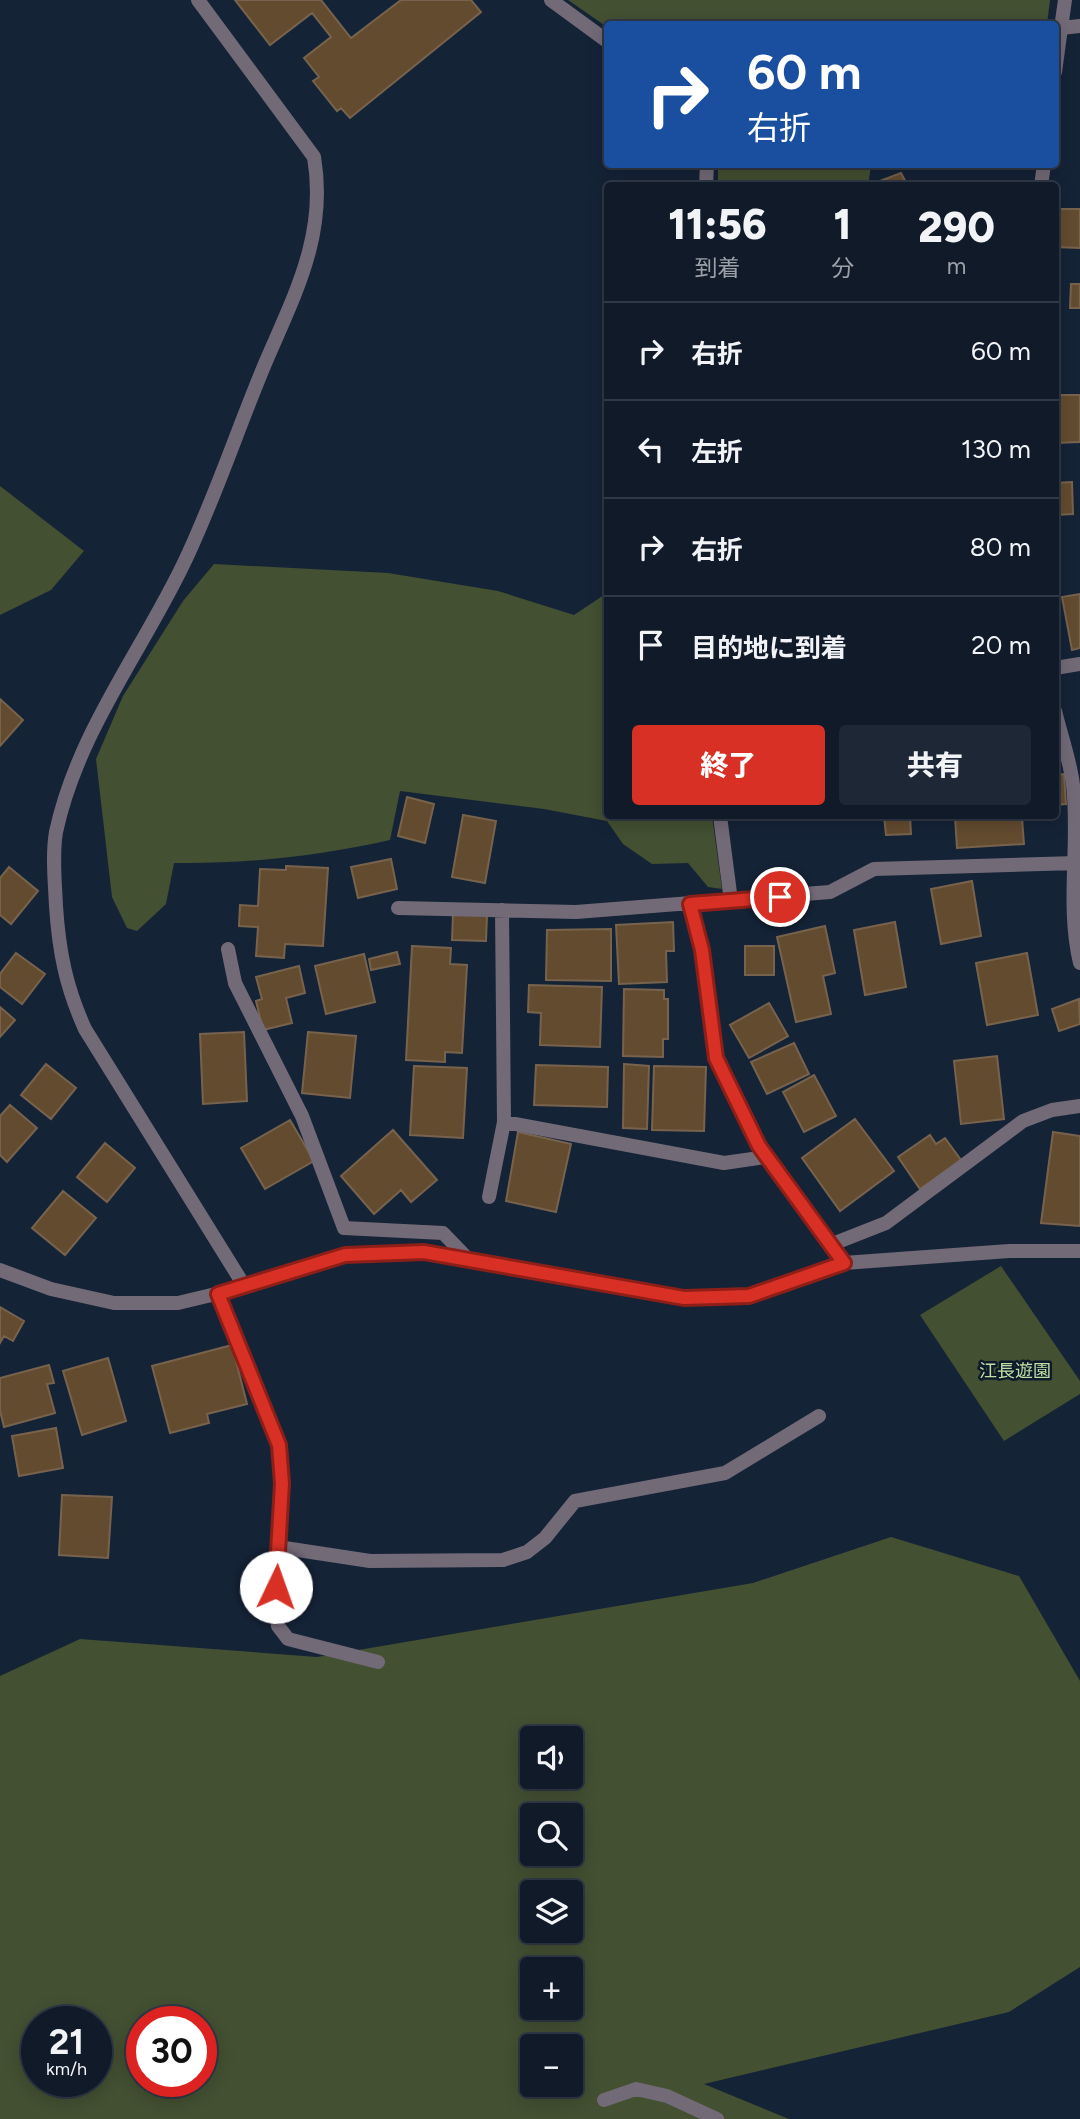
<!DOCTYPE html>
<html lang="ja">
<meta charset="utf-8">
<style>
:root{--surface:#101a29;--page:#1e2735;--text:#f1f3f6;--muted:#9ca1a8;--line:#303846;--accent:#d93025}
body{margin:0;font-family:Figtree,"Noto Sans JP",sans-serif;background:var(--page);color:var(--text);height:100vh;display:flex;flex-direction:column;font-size:26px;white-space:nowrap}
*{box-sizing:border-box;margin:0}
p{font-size:23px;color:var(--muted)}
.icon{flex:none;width:38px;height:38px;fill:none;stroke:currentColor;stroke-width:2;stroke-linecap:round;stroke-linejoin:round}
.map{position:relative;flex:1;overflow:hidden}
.sheet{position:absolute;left:604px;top:182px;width:455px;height:637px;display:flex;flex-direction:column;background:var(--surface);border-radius:7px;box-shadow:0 4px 18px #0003,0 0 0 2px var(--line)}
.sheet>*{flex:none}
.banner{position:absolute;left:604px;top:21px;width:455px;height:147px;border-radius:7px;box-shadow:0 4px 18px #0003,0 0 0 2px var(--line);background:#1a4fa0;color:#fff;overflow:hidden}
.fabs{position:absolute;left:520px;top:1726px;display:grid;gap:14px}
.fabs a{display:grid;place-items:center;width:63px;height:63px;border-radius:7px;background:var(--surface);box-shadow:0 4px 18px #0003,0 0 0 2px var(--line);font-size:35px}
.speed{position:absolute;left:21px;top:2006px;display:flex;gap:14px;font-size:35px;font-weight:700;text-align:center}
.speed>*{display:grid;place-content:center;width:91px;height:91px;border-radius:50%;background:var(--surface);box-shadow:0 4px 18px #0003,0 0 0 2px var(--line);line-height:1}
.speed small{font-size:18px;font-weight:400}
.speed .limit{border:10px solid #d22;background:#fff;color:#111}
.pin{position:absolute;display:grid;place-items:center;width:60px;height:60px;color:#fff;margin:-30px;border:4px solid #fff;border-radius:50%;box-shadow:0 2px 7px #0007}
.me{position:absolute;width:77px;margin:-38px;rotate:3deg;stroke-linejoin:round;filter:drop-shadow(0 0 5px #0008)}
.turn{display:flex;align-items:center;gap:24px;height:147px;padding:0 28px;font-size:32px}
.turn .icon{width:91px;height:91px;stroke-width:2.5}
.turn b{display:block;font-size:49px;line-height:60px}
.eta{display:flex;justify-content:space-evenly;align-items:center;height:119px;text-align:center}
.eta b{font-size:42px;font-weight:800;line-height:49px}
.cta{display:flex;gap:14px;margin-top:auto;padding:14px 28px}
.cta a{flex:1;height:80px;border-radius:7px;background:var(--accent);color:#fff;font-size:28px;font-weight:800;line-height:80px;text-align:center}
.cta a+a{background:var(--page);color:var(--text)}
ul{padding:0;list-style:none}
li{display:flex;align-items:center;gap:21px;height:98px;padding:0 28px;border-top:2px solid var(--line)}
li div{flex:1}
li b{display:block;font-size:26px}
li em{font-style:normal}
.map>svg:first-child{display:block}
</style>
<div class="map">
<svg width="1080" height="2119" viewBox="0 0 1080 2119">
<rect width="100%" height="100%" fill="#152337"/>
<path fill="#435032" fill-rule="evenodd" d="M568,0H1050L1047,24L607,27Z
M718,165V164L871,165L868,186L718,185Z
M0,486L84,551L51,590L0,615Z
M214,564L388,573L498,591L574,615L607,593V816H712L722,889L708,887L688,863L652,864L623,844L607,821L544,809L400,791L390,840C318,856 247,864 174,863L166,904L137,931L127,928L112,897L96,759L123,696L183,601Z
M1001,1266L1080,1381V1394L1004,1441L920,1315Z
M891,1537L1019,1576L1080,1681V1967L1009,2012L704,2084L789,2119H0V1676L80,1639L317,1657L753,1583ZM532,1738H570V1776H532ZM532,1815H570V1853H532ZM532,1892H570V1930H532ZM532,1969H570V2007H532ZM37,2021H96V2081H37ZM142,2021H201V2081H142ZM532,2046H570V2084H532Z"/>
<path fill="#634b2f" stroke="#77634d" stroke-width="2" d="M235,0H321L351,38L401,0H471L481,12L350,118L341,108L337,111L313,81L319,77L304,58L331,37L312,13L270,45Z
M901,173L908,186H867Z
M1056,209H1080V248L1055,247Z
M1071,284H1080V308H1070Z
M1055,395H1080V442L1055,443Z
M1072,482L1073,514L1055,515V483Z
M1080,594V648L1072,650L1062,597Z
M0,699L23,720L0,746Z
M1064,774L1066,804L1055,805V775Z
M407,797L434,804L425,843L398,836Z
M463,815L496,821L485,883L452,877Z
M884,816H910L911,834L886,835Z
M955,816H1034V817L1022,818L1024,844L957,848Z
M391,859L397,889L358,898L351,867Z
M286,866L328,868L323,946L285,944L284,958L256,956L258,927L239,926L240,905L258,906L260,869L286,870Z
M9,867L38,891L11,924L0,915V878Z
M972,881L981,936L941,944L931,889Z
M453,914L487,915L486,941L452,940Z
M673,922L674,951H666L667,982L619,984L616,925Z
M895,922L906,987L865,995L854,930Z
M825,926L835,973L823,976L831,1014L796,1022L777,937Z
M611,929V981L546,980L547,930Z
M412,946L451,948L450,964L467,965L462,1053L445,1052V1062L406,1060Z
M745,946H774V975H745Z
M397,952L400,964L371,970L369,959Z
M16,953L45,974L22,1004L0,987V974Z
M1027,953L1038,1015L987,1025L976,963Z
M364,954L375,1002L326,1014L315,966Z
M299,966L305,993L286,998L292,1023L263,1030L256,1001L262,999L256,977Z
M529,985L602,987L600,1047L540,1045L541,1013L528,1012Z
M624,989L664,990V999H668V1039H663V1057L623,1056Z
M1079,999L1080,1024L1059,1031L1052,1009Z
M769,1003L788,1036L749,1058L730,1025Z
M0,1007L15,1020L0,1037Z
M244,1032L247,1101L203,1104L200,1034Z
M308,1032L356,1036L350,1098L302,1093Z
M794,1043L809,1074L767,1094L751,1062Z
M997,1056L1004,1119L961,1124L954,1061Z
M46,1064L76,1088L51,1119L21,1095Z
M624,1064L649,1066L647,1129L623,1128Z
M536,1065L608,1067L607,1107L534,1105Z
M414,1066L467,1068L463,1138L410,1135Z
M654,1066L706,1067L704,1131L652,1130Z
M814,1075L836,1116L804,1132L783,1092Z
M10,1105L37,1128L7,1162L0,1155V1116Z
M855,1119L894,1171L840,1211L802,1158Z
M290,1120L314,1161L265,1189L241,1148Z
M393,1130L437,1180L411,1202L401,1190L374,1214L341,1176Z
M518,1132L571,1144L556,1212L506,1201Z
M1053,1132L1080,1136V1226L1041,1223Z
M930,1135L936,1144L945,1138L961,1160L920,1189L898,1157Z
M105,1143L135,1168L107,1202L77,1177Z
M63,1191L96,1218L65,1255L32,1228Z
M0,1307L24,1321L13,1341L4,1336L0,1343Z
M232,1345L247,1404L207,1414L209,1423L170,1433L152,1366Z
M108,1358L126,1421L82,1435L63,1371Z
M49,1365L54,1383L47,1384L55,1413L4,1427L0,1411V1378Z
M56,1428L63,1468L19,1476L12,1436Z
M62,1495L112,1497L108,1558L59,1555Z"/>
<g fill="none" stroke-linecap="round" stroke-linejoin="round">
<path stroke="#736a78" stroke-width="14" d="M198,0L314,157C327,233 296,292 267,359C238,427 215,499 183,565C140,654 77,734 56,832C52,855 55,883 56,906C59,952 66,987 85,1029L245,1287
M551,0L607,41
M1061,28L1065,0
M1055,72L1061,28L1080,26
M706,186L707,164
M1041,186L1044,164
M1055,668L1080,664
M1055,711C1061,736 1070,760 1073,785C1080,844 1066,904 1080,963
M720,816L731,901
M689,904L702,950L716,1058L759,1146L844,1263
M398,908L576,912L830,892L874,869L1076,863
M228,949L235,983L302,1116L344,1228L443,1233L469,1260
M504,1122L724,1163L766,1157
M489,1197L504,1122L502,910
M830,1245L886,1223L1023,1121L1052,1110L1080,1106
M0,1270L51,1289L114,1303H178L245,1287L345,1255L424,1252L684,1298L749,1296L844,1263L1009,1251H1080
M218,1294L279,1445L282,1483L275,1607L278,1626L288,1639L378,1662
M278,1547L370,1561L503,1560L527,1552L545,1538L575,1501L725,1473L819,1416
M604,2100L636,2089L667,2096L717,2119"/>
</g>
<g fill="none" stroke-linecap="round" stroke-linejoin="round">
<defs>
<path id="route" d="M276,1587L282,1483L279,1445L218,1294L345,1255L424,1252L684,1298L749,1296L844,1263L759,1146L716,1058L702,950L690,904L780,897"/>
</defs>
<use href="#route" stroke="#8d1f18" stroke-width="18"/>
<use href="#route" stroke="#d93025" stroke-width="12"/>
</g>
<g text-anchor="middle" stroke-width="5" stroke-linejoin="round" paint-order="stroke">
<g font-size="18" fill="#c3dea3" stroke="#0c1a2c">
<text x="1015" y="1377">江長遊園</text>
</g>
</g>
</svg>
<div class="fabs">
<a><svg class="icon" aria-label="sound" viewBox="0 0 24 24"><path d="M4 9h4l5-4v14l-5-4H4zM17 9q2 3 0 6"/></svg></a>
<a><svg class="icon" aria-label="search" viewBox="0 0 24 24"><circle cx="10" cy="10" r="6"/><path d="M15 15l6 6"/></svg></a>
<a><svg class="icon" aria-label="layers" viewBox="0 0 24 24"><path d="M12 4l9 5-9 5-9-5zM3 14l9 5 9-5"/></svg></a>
<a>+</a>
<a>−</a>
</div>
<div class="speed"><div>21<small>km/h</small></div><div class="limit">30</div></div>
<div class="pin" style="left:780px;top:897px;background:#d93025"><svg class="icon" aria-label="arrive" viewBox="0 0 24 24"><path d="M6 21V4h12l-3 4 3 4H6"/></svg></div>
<svg class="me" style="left:276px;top:1587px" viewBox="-20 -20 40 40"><circle r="19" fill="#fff"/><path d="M0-13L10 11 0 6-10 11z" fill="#d93025"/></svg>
<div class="banner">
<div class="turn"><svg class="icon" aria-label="right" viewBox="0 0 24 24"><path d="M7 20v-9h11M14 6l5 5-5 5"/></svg><div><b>60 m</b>右折</div></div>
</div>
<section class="sheet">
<div class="eta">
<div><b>11:56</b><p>到着</p></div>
<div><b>1</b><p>分</p></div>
<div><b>290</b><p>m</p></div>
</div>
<ul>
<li><svg class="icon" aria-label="right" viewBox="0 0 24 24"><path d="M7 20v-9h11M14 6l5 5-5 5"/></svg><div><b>右折</b></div><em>60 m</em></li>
<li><svg class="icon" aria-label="left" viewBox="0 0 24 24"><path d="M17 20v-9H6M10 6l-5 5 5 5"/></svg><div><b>左折</b></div><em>130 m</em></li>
<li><svg class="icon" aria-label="right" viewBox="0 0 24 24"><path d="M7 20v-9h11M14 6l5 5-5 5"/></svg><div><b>右折</b></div><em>80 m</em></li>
<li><svg class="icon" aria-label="arrive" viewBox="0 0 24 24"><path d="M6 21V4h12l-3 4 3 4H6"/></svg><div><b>目的地に到着</b></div><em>20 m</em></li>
</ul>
<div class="cta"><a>終了</a><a>共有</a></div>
</section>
</div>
